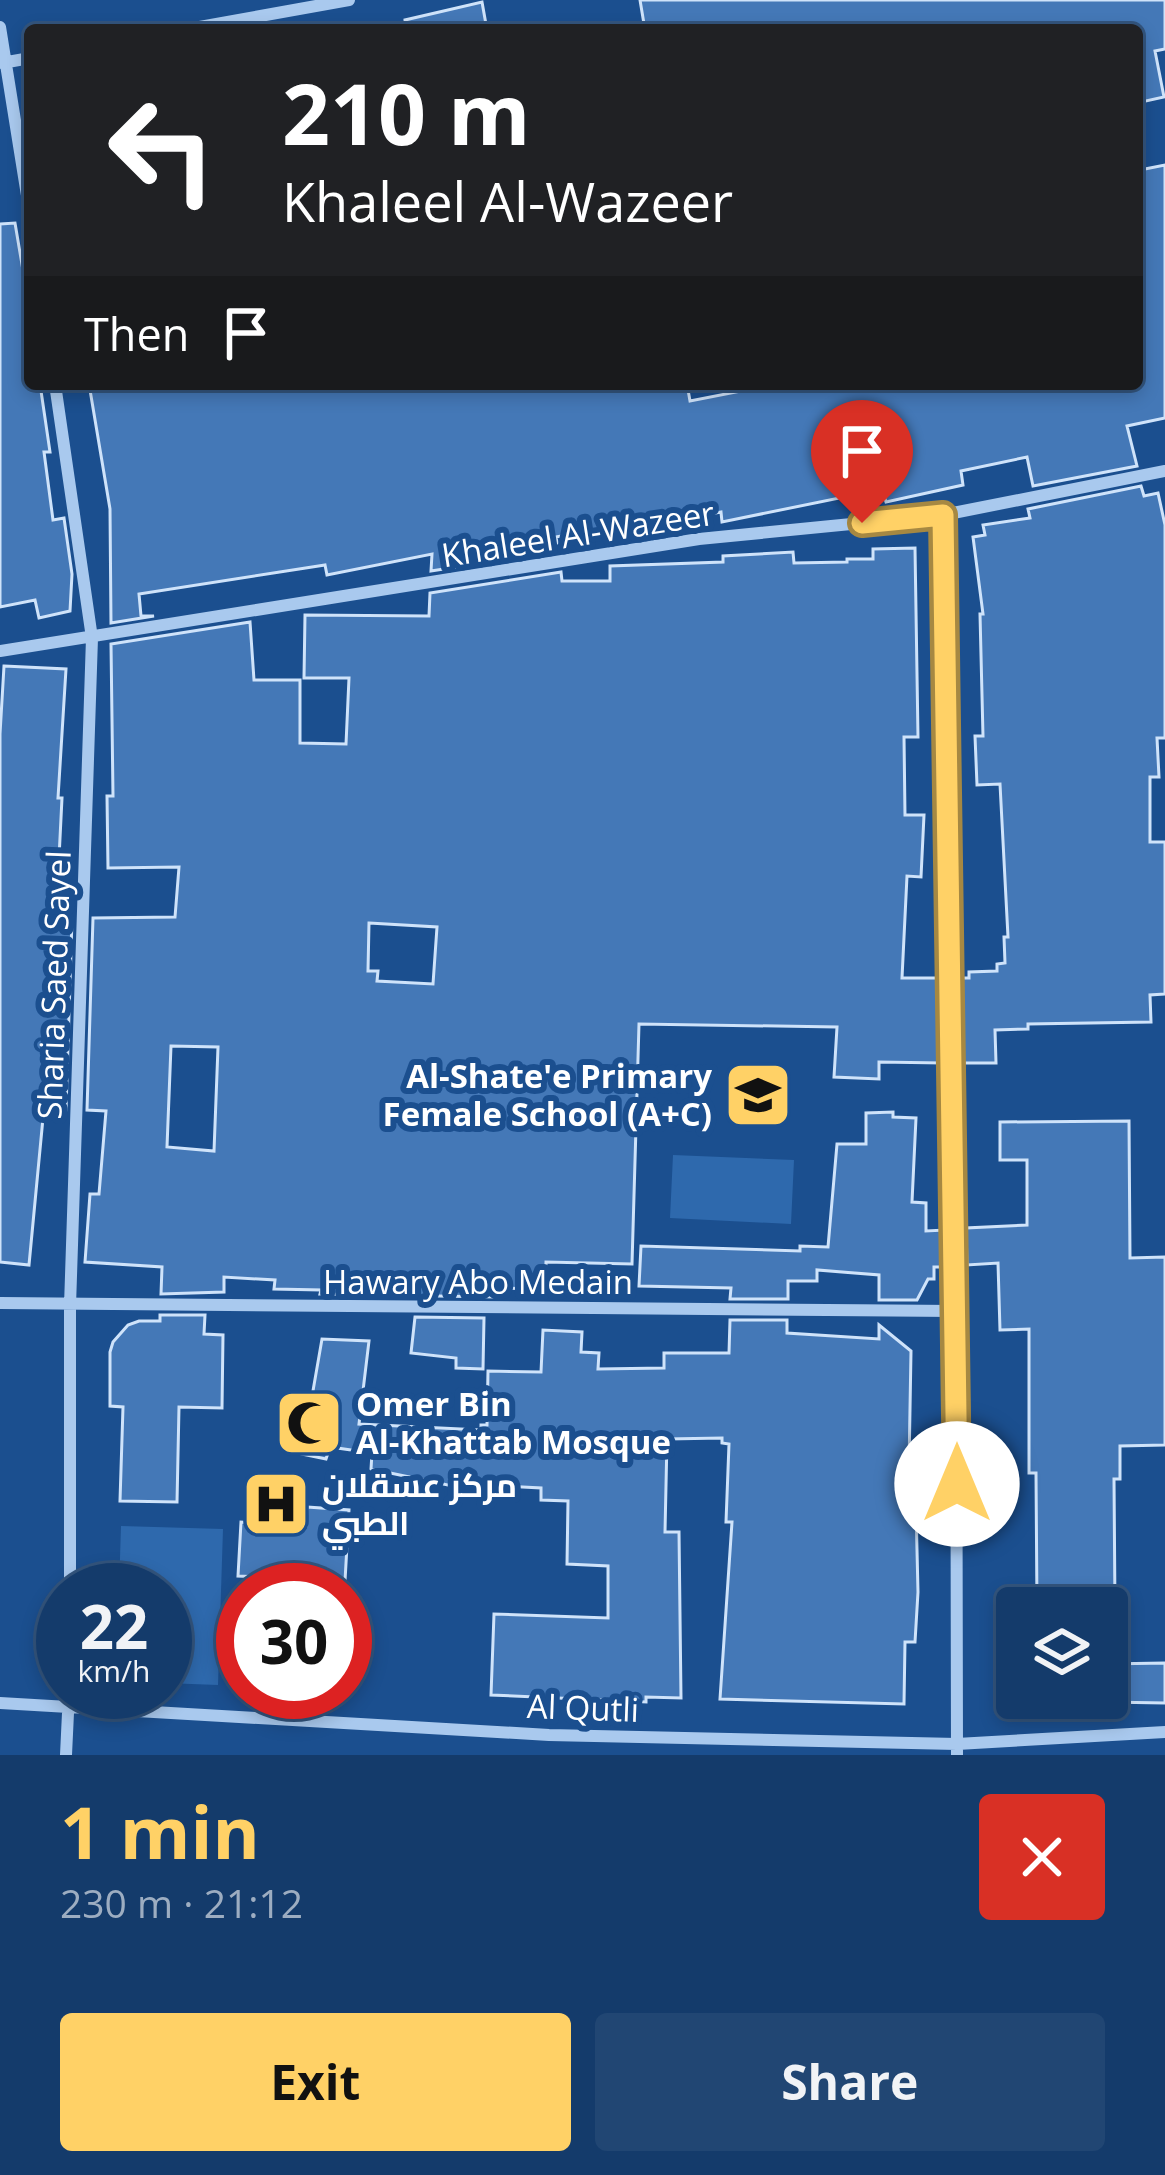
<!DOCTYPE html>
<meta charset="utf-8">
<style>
:root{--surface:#143b6b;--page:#214673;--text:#f1f3f6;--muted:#9dadc1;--line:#33557e;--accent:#ffd166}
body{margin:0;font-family:"Open Sans",Cairo,sans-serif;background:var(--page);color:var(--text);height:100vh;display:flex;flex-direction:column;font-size:45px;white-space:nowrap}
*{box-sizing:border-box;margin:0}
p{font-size:39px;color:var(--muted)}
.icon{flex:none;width:66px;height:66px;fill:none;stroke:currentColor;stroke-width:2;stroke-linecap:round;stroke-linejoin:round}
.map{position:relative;height:1755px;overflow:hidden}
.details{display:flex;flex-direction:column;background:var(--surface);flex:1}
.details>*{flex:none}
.top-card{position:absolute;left:24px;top:24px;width:1119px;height:366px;border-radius:12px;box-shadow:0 6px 18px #0003,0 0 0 3px var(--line);background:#202124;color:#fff;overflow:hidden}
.fabs{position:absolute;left:996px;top:1587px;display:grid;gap:24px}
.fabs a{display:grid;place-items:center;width:132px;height:132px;border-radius:12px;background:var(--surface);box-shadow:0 6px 18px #0003,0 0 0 3px var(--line);font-size:60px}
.speed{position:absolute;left:36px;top:1563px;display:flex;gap:24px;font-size:60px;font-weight:700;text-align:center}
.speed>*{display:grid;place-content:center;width:156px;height:156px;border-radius:50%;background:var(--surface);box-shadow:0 6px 18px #0003,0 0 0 3px var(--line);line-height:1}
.speed small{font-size:30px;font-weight:400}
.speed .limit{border:18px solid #d22;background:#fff;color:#111}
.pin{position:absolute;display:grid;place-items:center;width:102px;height:102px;color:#fff;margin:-123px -51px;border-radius:50% 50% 50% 0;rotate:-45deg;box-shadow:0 0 12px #0007}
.pin .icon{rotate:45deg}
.me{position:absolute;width:132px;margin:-66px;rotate:0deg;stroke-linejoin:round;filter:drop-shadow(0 0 9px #0008)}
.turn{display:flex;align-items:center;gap:42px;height:252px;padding:0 60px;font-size:54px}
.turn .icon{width:156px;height:156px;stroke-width:2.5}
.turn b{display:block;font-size:84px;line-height:102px}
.then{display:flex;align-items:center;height:114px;padding:0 60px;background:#0003;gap:24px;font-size:45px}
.round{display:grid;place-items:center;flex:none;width:126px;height:126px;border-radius:12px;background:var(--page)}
.summary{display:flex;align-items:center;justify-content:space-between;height:204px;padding:0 60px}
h1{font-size:72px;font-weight:700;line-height:90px;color:var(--accent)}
.primary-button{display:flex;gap:24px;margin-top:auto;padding:24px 60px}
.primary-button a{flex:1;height:138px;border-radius:12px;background:var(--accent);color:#111;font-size:48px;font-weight:700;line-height:138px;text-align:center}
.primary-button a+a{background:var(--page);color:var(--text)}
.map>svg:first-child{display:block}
</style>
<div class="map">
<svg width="1165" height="1755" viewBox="0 0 1165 1755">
<rect width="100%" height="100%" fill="#1b4f8f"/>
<path fill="#2e69ad" d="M673,1155L794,1160L791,1224L670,1218Z
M121,1526L223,1529L218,1685L165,1683V1590H119Z"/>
<path fill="#4478b7" stroke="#cfe3fa" stroke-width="3" fill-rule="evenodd" d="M640,0H1165V49L1155,51L1164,97L1137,103V30H645Z
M482,2L487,30H406L405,20Z
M1165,165V418L1127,426L1137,466L1033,486L1027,457L961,471L963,485L886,502L883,493L844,501V497L722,522L721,512L610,532V527L556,537L557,543L534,547V555L431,571L432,554L327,575L325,565L139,594L141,616H154L111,623L110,509L89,384H176V388L205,384H687L690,401L777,384H1137V189L1143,188L1140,170Z
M15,223L30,312V384H40L50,452H44L53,520L64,518L72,574L70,611L39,618L35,600L0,607V224Z
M1141,486L1144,496L1158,493L1165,525V738H1157L1159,777H1150V842H1165V994L1150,995L1151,1022L1028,1024V1029L995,1030L996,1063H963L962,978H969V972L997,971V964L1005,963L1004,937H1008L1000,784L977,785L975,736H983L980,614H983L973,537L985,535L983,525L1030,518L1028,509Z
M915,548L918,737H904L905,815H924L921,877L907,876L902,978H941L942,1063L879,1062V1079L834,1077L837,1027L639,1024L632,1264L546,1262L545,1289L495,1288V1297L320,1294L321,1290L274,1289L275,1280L224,1277V1292L161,1294L162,1267L85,1262L90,1194H99L106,1111L87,1110L93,918L175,917L179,867L108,868L107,796H113L111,644L250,622L254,680H300V743L346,744L349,678H304L305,615L429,616L430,593L561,572L562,581H610V566L723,562V556L793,552L794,563L847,562V559H873V549ZM369,923L437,927L433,984L377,981L378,971H368ZM171,1046L218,1047L214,1151L167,1147Z
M4,666L66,669L58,798H62L59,858H64L61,919H72L66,1110L48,1109L47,1118H43L29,1265L0,1262V734Z
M893,1112V1117L916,1118L912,1202L926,1203V1231L945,1230L946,1267H934V1279H928L917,1300H879V1275L817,1270V1281H788V1299H730L731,1288L639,1286L641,1246L800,1251V1246L828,1247L837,1144H866V1113Z
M1129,1121L1130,1258L1165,1257V1445L1120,1446V1479H1114L1115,1608H1037L1036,1473H1029V1329L1000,1330L998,1263L967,1265L966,1228L1027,1225V1160H1000V1122Z
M160,1315H205L204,1334L223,1335L222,1408L179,1407L177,1502L120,1501L123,1407L110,1406V1352L113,1342L128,1325L139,1321H160Z
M415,1317L484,1318L483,1369L456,1368V1358L411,1353Z
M730,1320H787V1333L879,1339V1325L911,1351L909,1467L915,1466L918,1592L915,1642H905L904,1704L720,1699L732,1522H726L729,1444L722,1443V1438L667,1439L665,1532H679L681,1698L646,1697V1702L491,1695L494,1614L608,1618V1566L567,1564L568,1501L541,1500V1488L462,1484V1488L371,1469L372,1453L330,1447L326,1459L302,1454L322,1339L369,1341L359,1424L481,1430V1425H487L488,1371L541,1372L543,1330L582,1332L581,1352L599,1353L598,1369L664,1368V1353H729Z
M307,1507L349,1510L345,1581L238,1576L241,1522L306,1526Z
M1165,1663V1703L1107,1702V1664Z"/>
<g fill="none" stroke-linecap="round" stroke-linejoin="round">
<path stroke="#a9c9ee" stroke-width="12" d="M0,27L30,214
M183,30L349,0
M2,63L30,58
M55,384L92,638L70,1306V1590
M943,515L956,1231L957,1755
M0,651L699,539L943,515L1165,471
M0,1303L956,1311
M0,1703L549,1735L957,1744L1165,1732
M66,1755L69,1692"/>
</g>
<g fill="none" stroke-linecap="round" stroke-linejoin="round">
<defs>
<path id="route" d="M862,523L943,515L957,1484"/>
</defs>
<use href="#route" stroke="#a68842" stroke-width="30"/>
<use href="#route" stroke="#ffd166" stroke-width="21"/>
</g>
<defs>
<symbol id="school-square" viewBox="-11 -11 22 22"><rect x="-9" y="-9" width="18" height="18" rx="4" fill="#ffd166" stroke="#1b4f8f"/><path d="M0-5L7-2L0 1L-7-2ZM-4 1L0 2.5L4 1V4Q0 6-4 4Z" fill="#111"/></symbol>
<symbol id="mosque-square" viewBox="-11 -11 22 22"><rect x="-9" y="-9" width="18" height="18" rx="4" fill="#ffd166" stroke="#1b4f8f"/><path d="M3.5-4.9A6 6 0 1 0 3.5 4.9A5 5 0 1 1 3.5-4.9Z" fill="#111"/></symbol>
<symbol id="hospital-square" viewBox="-11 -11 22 22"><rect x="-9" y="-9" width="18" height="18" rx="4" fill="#ffd166" stroke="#1b4f8f"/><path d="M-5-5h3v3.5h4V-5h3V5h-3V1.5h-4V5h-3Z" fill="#111"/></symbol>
</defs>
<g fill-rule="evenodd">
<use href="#school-square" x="720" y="1057" width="76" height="76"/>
<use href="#mosque-square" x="271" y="1385" width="76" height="76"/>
<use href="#hospital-square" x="238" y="1466" width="76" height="76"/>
</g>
<g text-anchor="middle" stroke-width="12" stroke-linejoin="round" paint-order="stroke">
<g font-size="33" fill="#fff" stroke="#1b4f8f">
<text transform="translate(578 534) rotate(-9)" y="12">Khaleel Al-Wazeer</text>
<text transform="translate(54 985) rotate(-88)" y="12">Sharia Saed Sayel</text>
<text x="478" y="1294">Hawary Abo Medain</text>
<text transform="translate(583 1708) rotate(2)" y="12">Al Qutli</text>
</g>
<g font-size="33" font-weight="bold" fill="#fff" stroke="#1b4f8f" text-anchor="start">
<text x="712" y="1088" text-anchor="end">Al-Shate'e Primary<tspan x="712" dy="38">Female School (A+C)</tspan></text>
<text x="356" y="1416">Omer Bin<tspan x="356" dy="38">Al-Khattab Mosque</tspan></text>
<text x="322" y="1497">مركز عسقلان<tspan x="322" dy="38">الطبي</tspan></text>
</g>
</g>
</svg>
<div class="fabs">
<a><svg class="icon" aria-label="layers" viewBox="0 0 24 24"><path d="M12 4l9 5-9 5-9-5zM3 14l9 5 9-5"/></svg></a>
</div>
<div class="speed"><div>22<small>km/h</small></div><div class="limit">30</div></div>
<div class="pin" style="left:862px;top:523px;background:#d93025"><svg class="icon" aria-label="arrive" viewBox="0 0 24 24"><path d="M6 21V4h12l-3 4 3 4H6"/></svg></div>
<svg class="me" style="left:957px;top:1484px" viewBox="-20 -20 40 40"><circle r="19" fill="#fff"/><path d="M0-13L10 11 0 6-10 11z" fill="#ffd166"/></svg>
<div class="top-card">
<div class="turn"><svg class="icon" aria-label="left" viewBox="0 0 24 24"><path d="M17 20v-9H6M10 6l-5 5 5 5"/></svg><div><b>210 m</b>Khaleel Al-Wazeer</div></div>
<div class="then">Then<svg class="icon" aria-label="arrive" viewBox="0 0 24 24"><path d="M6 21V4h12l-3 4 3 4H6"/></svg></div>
</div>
</div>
<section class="details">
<div class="summary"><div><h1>1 min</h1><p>230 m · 21:12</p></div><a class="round" style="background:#d93025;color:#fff"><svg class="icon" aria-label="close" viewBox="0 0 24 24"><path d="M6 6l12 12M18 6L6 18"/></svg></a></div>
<div class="primary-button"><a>Exit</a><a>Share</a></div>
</section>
